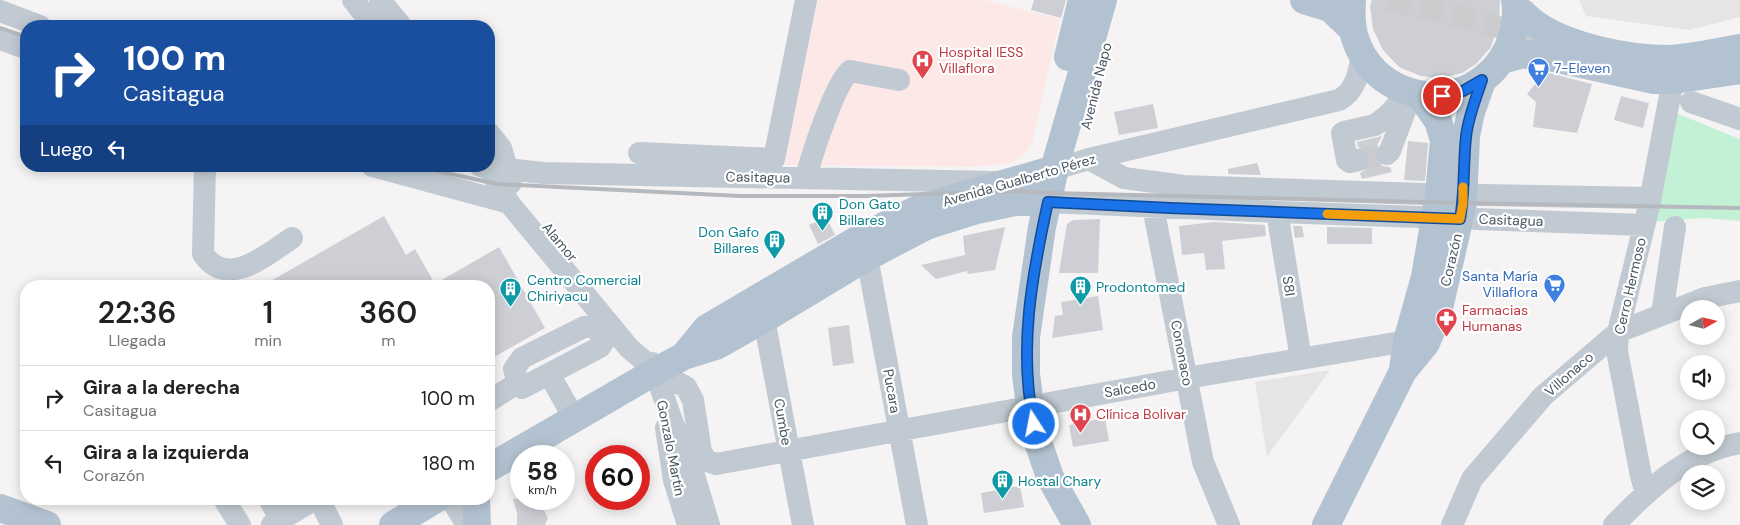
<!DOCTYPE html>
<html lang="es">
<meta charset="utf-8">
<style>
:root{--surface:#fff;--page:#f6f6f6;--text:#222;--muted:#767676;--line:#e0e0e0}
body{margin:0;font-family:"DM Sans",sans-serif;background:var(--page);color:var(--text);height:100vh;display:flex;flex-direction:column;font-size:19px;white-space:nowrap}
*{box-sizing:border-box;margin:0}
p{font-size:16px;color:var(--muted)}
.icon{flex:none;width:28px;height:28px;fill:none;stroke:currentColor;stroke-width:2;stroke-linecap:round;stroke-linejoin:round}
.map{position:relative;flex:1;overflow:hidden}
.side{position:absolute;left:20px;top:280px;width:475px;height:225px;display:flex;flex-direction:column;background:var(--surface);border-radius:20px;box-shadow:0 2px 12px #0003}
.side>*{flex:none}
.hud{position:absolute;left:20px;top:20px;width:475px;height:152px;border-radius:20px;box-shadow:0 2px 12px #0003;background:#1a4fa0;color:#fff;overflow:hidden}
.needle{width:32px;rotate:82deg}
.controls{position:absolute;left:1680px;top:300px;display:grid;gap:10px}
.controls a{display:grid;place-items:center;width:45px;height:45px;border-radius:50%;background:var(--surface);box-shadow:0 2px 12px #0003;font-size:25px}
.speed{position:absolute;left:510px;top:445px;display:flex;gap:10px;font-size:25px;font-weight:700;text-align:center}
.speed>*{display:grid;place-content:center;width:65px;height:65px;border-radius:50%;background:var(--surface);box-shadow:0 2px 12px #0003;line-height:1}
.speed small{font-size:12px;font-weight:400}
.speed .limit{border:8px solid #d22;background:#fff;color:#111}
.pin{position:absolute;display:grid;place-items:center;width:42px;height:42px;color:#fff;margin:-21px;border:2px solid #fff;border-radius:50%;box-shadow:0 1px 5px #0007}
.me{position:absolute;width:55px;margin:-28px;rotate:349deg;stroke-linejoin:round;filter:drop-shadow(0 0 4px #0008)}
.turn{display:flex;align-items:center;gap:18px;height:105px;padding:0 20px;font-size:22px}
.turn .icon{width:65px;height:65px;stroke-width:2.5}
.turn b{display:block;font-size:35px;line-height:42px}
.then{display:flex;align-items:center;height:48px;padding:0 20px;background:#0003;gap:10px;font-size:19px}
.eta{display:flex;justify-content:space-evenly;align-items:center;height:85px;text-align:center}
.eta b{font-size:30px;font-weight:600;line-height:35px}
ul{padding:0;list-style:none}
li{display:flex;align-items:center;gap:15px;height:65px;padding:0 20px;border-top:1px solid var(--line)}
li div{flex:1}
li b{display:block;font-size:19px}
li em{font-style:normal}
.map>svg:first-child{display:block}
</style>
<div class="map">
<svg width="1740" height="525" viewBox="0 0 1740 525">
<rect width="100%" height="100%" fill="#f5f3f3"/>
<path fill="#e6e4e5" d="M1579,0H1740V17L1689,30L1586,16Z
M1330,370L1267,457L1255,382Z"/>
<path fill="#fce8e6" d="M818,0H984L1060,19L1033,140L1027,151L1019,158L1009,163L973,167L781,165Z"/>
<path fill="#c3f1d5" d="M1671,111L1740,139V221L1704,218L1650,222Z"/>
<path fill="#cdcfd5" d="M1034,0H1066L1061,18L1031,10Z
M1372,0H1500L1499,22L1491,47L1476,64L1462,73L1441,78L1421,76L1399,67L1383,50L1373,29L1370,6Z
M1545,72L1592,84L1577,133L1533,127L1536,102L1527,94Z
M1621,96L1649,103L1643,128L1614,120Z
M1153,104L1158,128L1119,135L1114,112Z
M1382,136L1375,150V158L1378,164L1383,166L1390,167L1392,172L1362,179L1360,173L1367,169L1370,164L1371,157L1367,151L1358,147L1357,142Z
M1408,141L1428,143L1425,181L1404,180Z
M1257,163L1261,175L1228,174V169Z
M384,216L406,255L415,249L435,284L499,247L545,328L489,360V286H262Z
M826,217L835,235L818,244L809,225Z
M1100,219L1098,273H1059L1067,224L1073,220Z
M1214,222L1265,225L1266,236L1222,241L1225,269L1206,270L1204,253L1182,255L1179,226Z
M1293,226H1302L1304,237L1295,238Z
M1005,227L995,270L968,274L967,271L936,279L921,265L965,255L963,236Z
M1327,227L1372,228V244H1327Z
M1098,296L1103,330L1052,338L1055,316L1063,315L1061,302Z
M849,325L854,363L833,366L828,328Z
M1105,418L1109,441L1073,447L1069,425Z
M1020,486L1024,507L984,513L981,493Z
M513,499H538L548,518L545,525H517V513Z"/>
<g fill="none" stroke-linecap="round" stroke-linejoin="round">
<path stroke="#caccce" stroke-width="22" stroke-dasharray="22 11" stroke-linecap="butt" d="M1388,0C1446,12 1504,26 1558,48
M1358,160L1387,154"/>
<path stroke="#c1cad2" stroke-width="22" d="M353,0L374,26
M380,0L401,26
M0,11L40,26
M0,39L26,48
M1691,102L1740,119
M489,133L501,148L511,183
M639,153L774,159L806,0
M1387,154L1390,151L1408,103L1412,98
M1089,159L1124,178L1184,186L1422,194L1650,198
M1358,160L1350,162L1347,160L1342,133L1344,132L1375,125L1388,115L1409,92
M205,166L203,254C228,290 267,254 292,238
M372,166L509,203
M480,166L543,173L995,182
M487,166L509,203L629,348L656,371L686,387L693,400L701,452L707,461L716,464L1187,378L1407,341
M1055,169L1089,159L1339,100C1356,91 1359,72 1362,55
M806,178C811,157 835,83 850,71L899,80
M1048,202L1277,212L1644,225
M1153,207L1203,462L1229,525
M1277,212L1301,359
M867,257L917,525
M1662,314L1675,227
M764,319L803,525
M593,326C599,331 602,335 603,342L600,347L522,388L516,376L514,369L522,358L584,327Z
M652,363L672,421L693,472L709,525
M549,374L574,418
M489,401L519,382
M666,428L674,480L688,525
M1646,493L1641,476L1617,351L1618,332L1649,206L1673,80
M224,499L240,525
M269,499L284,525
M319,499L332,525
M451,499L467,525
M272,525L315,499
M1452,525L1472,479L1543,396L1618,332L1705,298L1740,291
M1614,525C1650,488 1687,452 1740,443"/>
<path stroke="#b3c2d1" stroke-width="28" d="M1304,0L1330,8L1353,30
M1352,0C1351,14 1351,28 1356,41C1372,88 1429,109 1472,86C1489,77 1500,65 1508,48C1514,33 1518,16 1515,0
M1516,7C1523,13 1529,20 1537,25C1569,47 1629,59 1668,59C1692,58 1717,52 1740,48
M1068,57L1082,0
M1502,60L1520,55L1536,54L1654,80H1673L1740,70
M684,356L707,328L862,237L920,208L1055,169
M1403,370L1407,341L1425,277L1439,194L1444,140L1438,121L1420,95
M489,468L656,371L684,356L716,346L764,319L867,257L926,226L977,210L1015,202H1048
M476,499L477,525
M0,508L47,525
M393,525L436,499
M1077,525L1050,477L1038,442L1030,406L1026,374V337L1042,227L1057,159L1103,0
M1326,525L1403,371L1426,343L1437,317L1463,203L1466,136L1471,112L1482,81"/>
<path stroke="#b5b8bd" stroke-width="4" d="M0,28L26,37
M414,166L497,184L740,196H866L1014,191L1050,193L1463,203L1740,208"/>
</g>
<g fill="none" stroke-linecap="round" stroke-linejoin="round">
<defs>
<path id="route" d="M1034,424C1018,350 1032,275 1048,202L1170,208L1460,219C1465,192 1463,164 1466,137C1468,117 1476,99 1482,80L1463,91L1442,96"/>
</defs>
<use href="#route" stroke="#114b97" stroke-width="12"/>
<use href="#route" stroke="#1a73e8" stroke-width="9"/>
<path stroke="#f59e0b" stroke-width="9" d="M1327,214L1460,219L1463,203V187"/>
</g>
<defs>
<symbol id="hospital-pin" viewBox="-11 -11 22 30"><path d="M0 17L-7.5 6A9.5 9.5 0 1 1 7.5 6Z" fill="#e0444e" stroke="#fff"/><path d="M-5-5h3v3.5h4V-5h3V5h-3V1.5h-4V5h-3Z" fill="#fff"/></symbol>
<symbol id="supermarket-pin" viewBox="-11 -11 22 30"><path d="M0 17L-7.5 6A9.5 9.5 0 1 1 7.5 6Z" fill="#3f7fe0" stroke="#fff"/><path d="M-6-5.5h2.5l.6 2H6L4.5 2H-2.5L-4.4-4H-6ZM-1.5 3.2a1.3 1.3 0 1 0 .1 0ZM3 3.2a1.3 1.3 0 1 0 .1 0Z" fill="#fff"/></symbol>
<symbol id="building-pin" viewBox="-11 -11 22 30"><path d="M0 17L-7.5 6A9.5 9.5 0 1 1 7.5 6Z" fill="#0f9aa8" stroke="#fff"/><path d="M-4-6H4V6H1V3H-1V6H-4ZM-2.5-4.3h1.7v1.8h-1.7ZM.8-4.3h1.7v1.8H.8ZM-2.5-1h1.7V.8h-1.7ZM.8-1h1.7V.8H.8Z" fill="#fff"/></symbol>
<symbol id="pharmacy-pin" viewBox="-11 -11 22 30"><path d="M0 17L-7.5 6A9.5 9.5 0 1 1 7.5 6Z" fill="#e0444e" stroke="#fff"/><path d="M-2-6h4v4h4v4h-4v4h-4v-4h-4v-4h4Z" fill="#fff"/></symbol>
</defs>
<g fill-rule="evenodd">
<use href="#hospital-pin" x="910" y="48" width="25" height="34"/>
<use href="#supermarket-pin" x="1526" y="56" width="25" height="34"/>
<use href="#building-pin" x="810" y="200" width="25" height="34"/>
<use href="#building-pin" x="762" y="228" width="25" height="34"/>
<use href="#supermarket-pin" x="1542" y="272" width="25" height="34"/>
<use href="#building-pin" x="1068" y="274" width="25" height="34"/>
<use href="#building-pin" x="498" y="276" width="25" height="34"/>
<use href="#pharmacy-pin" x="1434" y="306" width="25" height="34"/>
<use href="#hospital-pin" x="1068" y="402" width="25" height="34"/>
<use href="#building-pin" x="990" y="468" width="25" height="34"/>
</g>
<g text-anchor="middle" stroke-width="4.5" stroke-linejoin="round" paint-order="stroke">
<g font-size="14" fill="#be3a42" stroke="#fff" text-anchor="start">
<text x="939" y="57">Hospital IESS<tspan x="939" dy="16">Villaflora</tspan></text>
<text x="1462" y="315">Farmacias<tspan x="1462" dy="16">Humanas</tspan></text>
<text x="1096" y="419">Clínica Bolivar</text>
</g>
<g font-size="14" fill="#366cbe" stroke="#fff" text-anchor="start">
<text x="1554" y="73">7-Eleven</text>
<text x="1538" y="281" text-anchor="end">Santa María<tspan x="1538" dy="16">Villaflora</tspan></text>
</g>
<g font-size="14" fill="#4a5661" stroke="#fff">
<text transform="translate(1096 86) rotate(-76)" y="5">Avenida Napo</text>
<text transform="translate(758 177) rotate(1)" y="5">Casitagua</text>
<text transform="translate(1019 180) rotate(-16)" y="5">Avenida Gualberto Pérez</text>
<text transform="translate(1511 220) rotate(2)" y="5">Casitagua</text>
<text transform="translate(560 242) rotate(50)" y="5">Alamor</text>
<text transform="translate(1451 260) rotate(-77)" y="5">Corazón</text>
<text transform="translate(1289 286) rotate(81)" y="5">S8I</text>
<text transform="translate(1630 286) rotate(-77)" y="5">Cerro Hermoso</text>
<text transform="translate(1182 353) rotate(79)" y="5">Cononaco</text>
<text transform="translate(1569 374) rotate(-41)" y="5">Villonaco</text>
<text transform="translate(1130 388) rotate(-10)" y="5">Salcedo</text>
<text transform="translate(892 391) rotate(80)" y="5">Pucara</text>
<text transform="translate(783 422) rotate(80)" y="5">Cumbe</text>
<text transform="translate(671 448) rotate(79)" y="5">Gonzalo Martín</text>
</g>
<g font-size="14" fill="#0d838f" stroke="#fff" text-anchor="start">
<text x="839" y="209">Don Gato<tspan x="839" dy="16">Billares</tspan></text>
<text x="759" y="237" text-anchor="end">Don Gafo<tspan x="759" dy="16">Billares</tspan></text>
<text x="527" y="285">Centro Comercial<tspan x="527" dy="16">Chiriyacu</tspan></text>
<text x="1096" y="292">Prodontomed</text>
<text x="1018" y="486">Hostal Chary</text>
</g>
</g>
</svg>
<div class="controls">
<a><svg class="needle" viewBox="-14 -14 28 28"><path d="M0-13l5 13h-10z" fill="#e53935"/><path d="M0 13l5-13h-10z" fill="#767676"/></svg></a>
<a><svg class="icon" aria-label="sound" viewBox="0 0 24 24"><path d="M4 9h4l5-4v14l-5-4H4zM17 9q2 3 0 6"/></svg></a>
<a><svg class="icon" aria-label="search" viewBox="0 0 24 24"><circle cx="10" cy="10" r="6"/><path d="M15 15l6 6"/></svg></a>
<a><svg class="icon" aria-label="layers" viewBox="0 0 24 24"><path d="M12 4l9 5-9 5-9-5zM3 14l9 5 9-5"/></svg></a>
</div>
<div class="speed"><div>58<small>km/h</small></div><div class="limit">60</div></div>
<div class="pin" style="left:1442px;top:96px;background:#d93025"><svg class="icon" aria-label="arrive" viewBox="0 0 24 24"><path d="M6 21V4h12l-3 4 3 4H6"/></svg></div>
<svg class="me" style="left:1034px;top:424px" viewBox="-20 -20 40 40"><circle r="17" fill="#1a73e8" stroke="#fff" stroke-width="3"/><path d="M0-11L8 9 0 5-8 9z" fill="#fff"/></svg>
<div class="hud">
<div class="turn"><svg class="icon" aria-label="right" viewBox="0 0 24 24"><path d="M7 20v-9h11M14 6l5 5-5 5"/></svg><div><b>100 m</b>Casitagua</div></div>
<div class="then">Luego<svg class="icon" aria-label="left" viewBox="0 0 24 24"><path d="M17 20v-9H6M10 6l-5 5 5 5"/></svg></div>
</div>
<section class="side">
<div class="eta">
<div><b>22:36</b><p>Llegada</p></div>
<div><b>1</b><p>min</p></div>
<div><b>360</b><p>m</p></div>
</div>
<ul>
<li><svg class="icon" aria-label="right" viewBox="0 0 24 24"><path d="M7 20v-9h11M14 6l5 5-5 5"/></svg><div><b>Gira a la derecha</b><p>Casitagua</p></div><em>100 m</em></li>
<li><svg class="icon" aria-label="left" viewBox="0 0 24 24"><path d="M17 20v-9H6M10 6l-5 5 5 5"/></svg><div><b>Gira a la izquierda</b><p>Corazón</p></div><em>180 m</em></li>
</ul>
</section>
</div>
